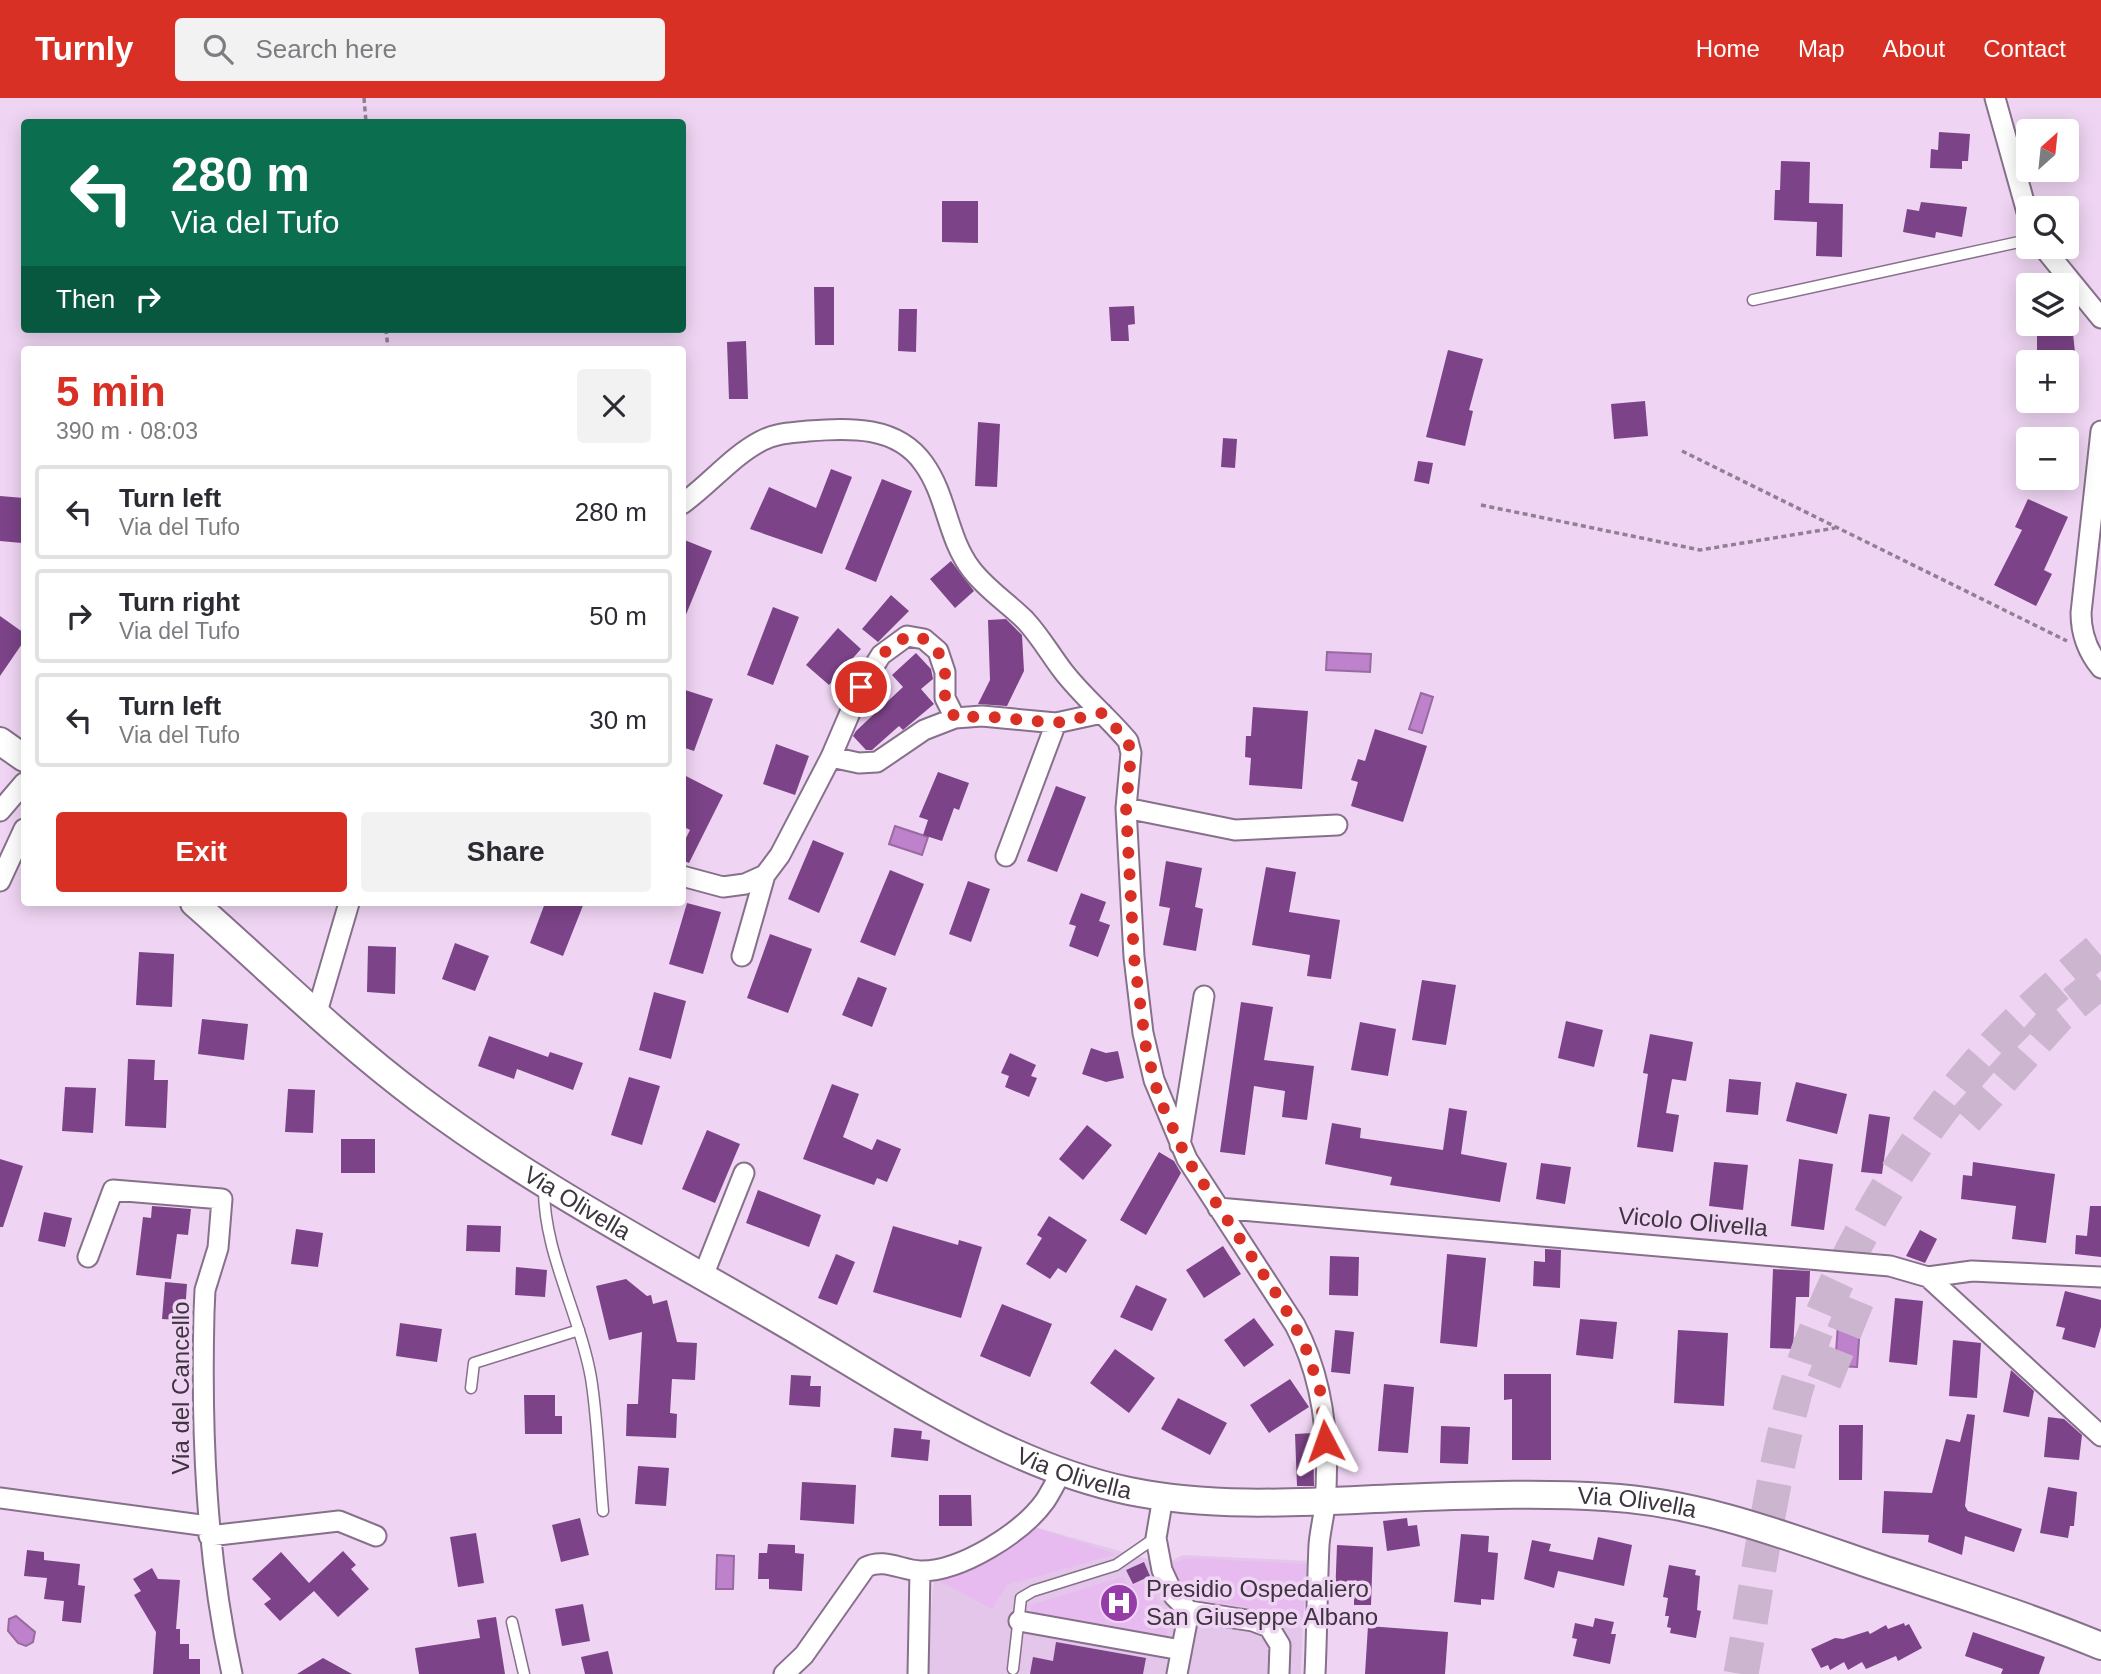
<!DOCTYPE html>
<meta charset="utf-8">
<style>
:root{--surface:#fff;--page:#f2f2f3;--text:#2b2b33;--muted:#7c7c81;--line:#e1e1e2;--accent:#d93025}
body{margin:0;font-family:Arial,sans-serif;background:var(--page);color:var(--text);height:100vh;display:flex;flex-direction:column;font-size:26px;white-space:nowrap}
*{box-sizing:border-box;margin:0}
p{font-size:23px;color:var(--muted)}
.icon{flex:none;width:38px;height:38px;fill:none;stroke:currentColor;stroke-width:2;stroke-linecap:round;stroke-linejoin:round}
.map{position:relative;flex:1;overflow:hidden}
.drawer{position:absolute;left:21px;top:248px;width:665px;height:560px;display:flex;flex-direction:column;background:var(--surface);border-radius:7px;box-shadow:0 4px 18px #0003}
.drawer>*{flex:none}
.banner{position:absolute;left:21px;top:21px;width:665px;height:214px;border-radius:7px;box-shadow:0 4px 18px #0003;background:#0b6e4f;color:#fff;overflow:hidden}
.needle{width:46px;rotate:27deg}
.buttons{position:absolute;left:2016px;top:21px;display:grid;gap:14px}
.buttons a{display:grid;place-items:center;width:63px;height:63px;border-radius:7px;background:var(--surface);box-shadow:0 4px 18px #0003;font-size:35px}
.pin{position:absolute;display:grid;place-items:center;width:60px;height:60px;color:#fff;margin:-30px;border:4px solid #fff;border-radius:50%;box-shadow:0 2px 7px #0007}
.me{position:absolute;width:77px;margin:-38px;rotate:356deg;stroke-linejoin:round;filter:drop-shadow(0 0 5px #0008)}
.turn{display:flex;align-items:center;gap:24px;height:147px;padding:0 35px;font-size:32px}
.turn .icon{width:91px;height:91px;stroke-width:2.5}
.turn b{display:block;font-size:49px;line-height:60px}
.then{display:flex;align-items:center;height:66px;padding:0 35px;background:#0003;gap:14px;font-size:26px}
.round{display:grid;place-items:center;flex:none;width:74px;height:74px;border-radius:7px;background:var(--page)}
.headline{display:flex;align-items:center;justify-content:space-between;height:119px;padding:0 35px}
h1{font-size:42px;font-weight:600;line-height:52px;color:var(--accent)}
.primary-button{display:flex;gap:14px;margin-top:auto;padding:14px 35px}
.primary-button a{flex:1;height:80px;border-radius:7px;background:var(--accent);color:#fff;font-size:28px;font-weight:600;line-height:80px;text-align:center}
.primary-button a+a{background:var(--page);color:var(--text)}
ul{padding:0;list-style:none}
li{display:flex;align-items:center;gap:21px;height:94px;margin:0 14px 10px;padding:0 21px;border:4px solid var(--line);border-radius:7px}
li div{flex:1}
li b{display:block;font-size:26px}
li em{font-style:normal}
header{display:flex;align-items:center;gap:42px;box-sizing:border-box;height:98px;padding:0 35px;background:var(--accent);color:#fff}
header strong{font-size:33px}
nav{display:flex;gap:38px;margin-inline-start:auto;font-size:24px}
.search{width:490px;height:63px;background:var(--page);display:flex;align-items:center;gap:18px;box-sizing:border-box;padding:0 24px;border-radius:7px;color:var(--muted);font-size:26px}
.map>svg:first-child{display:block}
</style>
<header>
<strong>Turnly</strong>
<div class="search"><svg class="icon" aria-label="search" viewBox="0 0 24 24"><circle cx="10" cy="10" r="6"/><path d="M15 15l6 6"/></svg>Search here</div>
<nav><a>Home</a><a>Map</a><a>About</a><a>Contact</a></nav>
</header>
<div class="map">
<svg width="2101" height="1576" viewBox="0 0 2101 1576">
<rect width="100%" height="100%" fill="#efd5f3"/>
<path fill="#e3c6e9" d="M1028,1427L1165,1466L1183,1457L1310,1463L1303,1521L1301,1576H925L934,1480L988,1463Z"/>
<path fill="#e8bbf0" d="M1028,1427L1116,1456L1007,1487L992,1511L934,1480L988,1463Z
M1188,1460L1306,1466L1303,1521L1189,1498L1178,1487L1167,1467Z
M1123,1479L1129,1488L1149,1484L1168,1526L1167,1537L1033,1517L1030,1507Z"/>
<path fill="#be81cb" stroke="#986aa1" stroke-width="2" d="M1327,554L1371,556L1370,574L1326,572Z
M1421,595L1433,599L1422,635L1409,631Z
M895,728L928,739L922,757L889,746Z
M1838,1226L1860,1228L1857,1269L1835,1268Z
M717,1457L734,1458L733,1491H716Z
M16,1518L35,1534L33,1544L26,1548L18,1545L8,1533L9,1521Z"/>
<path fill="#7c4388" d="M1939,34L1970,36L1968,63H1962V71L1930,70L1931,51L1938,52Z
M1781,63L1810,64L1809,105L1843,106L1842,159L1816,158L1817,124L1774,122L1775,92H1780Z
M942,103H978V145L942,144Z
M1921,104L1967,109L1962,139L1936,134L1935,140L1903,134L1907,111L1919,113Z
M814,189H834V247H815Z
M1134,208L1135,226L1128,227L1129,243H1111L1109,209Z
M899,211H917L916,254L898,253Z
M2037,226H2072L2076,264H2037Z
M746,243L748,301H729L727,244Z
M1448,252L1483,261L1469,312L1473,313L1465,348L1426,339Z
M1645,303L1648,338L1614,341L1611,306Z
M978,324L1000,326L997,389L975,388Z
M1223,340L1237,341L1235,370L1221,369Z
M1418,363L1433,365L1429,386L1414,383Z
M831,371L852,379L822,456L750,431L769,389L816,410Z
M882,381L912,393L876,484L845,471Z
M0,398L24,400L22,445L0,443Z
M2028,401L2068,419L2044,472L2052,476L2036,508L1994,487L2022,432L2015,429Z
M682,441L712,453L683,524H682Z
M951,463L974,493L955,510L930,481Z
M891,497L909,513L878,544L862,531Z
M773,509L799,519L773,587L747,577Z
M0,518L24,535V543L0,578Z
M1006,521L1022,537L1024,573L1007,608L978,606L990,582L988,522Z
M838,530L861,551L829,587L806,567Z
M916,555L931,571L933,581L921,591L934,606L903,632L899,628L872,652H866L853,638L856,633L903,589L892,577Z
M682,591L713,601L694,653L682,649Z
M1253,609L1308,613L1302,691L1249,687L1251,660L1245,659L1246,638H1251Z
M1375,631L1427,648L1403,724L1351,708L1358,684L1351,682L1358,661L1365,663Z
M776,646L809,658L795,697L763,686Z
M938,674L969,685L959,712L954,710L942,743L923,737L928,722L919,719Z
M682,676L723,697L689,765L682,762V748L690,732L682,728Z
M1056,688L1086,699L1057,774L1027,763Z
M813,742L844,755L819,815L788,801Z
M1166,763L1202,770L1195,809L1203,811L1196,853L1163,847L1170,810L1159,808Z
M1266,769L1296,774L1289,814L1340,822L1331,881L1307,878L1310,857L1252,847Z
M890,772L924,786L895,858L860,844Z
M968,783L990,791L971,844L949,836Z
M1081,795L1106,804L1099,823L1110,827L1098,859L1069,848L1076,828L1069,826Z
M545,805H584L563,858L530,845Z
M687,805L721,814L703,876L669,866Z
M770,836L812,851L788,915L747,900Z
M455,845L489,858L475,893L442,881Z
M368,848L396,849L395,896L367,894Z
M139,854L174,856L172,909L136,907Z
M858,879L887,890L872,929L842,917Z
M1422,882L1456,887L1446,947L1412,942Z
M654,894L686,903L671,961L639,952Z
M1241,904L1273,909L1264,962L1314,968L1307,1022L1282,1019L1285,993L1254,988L1245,1057L1220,1054Z
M202,921L248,926L244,962L198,956Z
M1566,923L1603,932L1594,969L1558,960Z
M1360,924L1396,931L1388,978L1351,972Z
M1650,936L1693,944L1686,983L1672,981L1666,1015L1679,1017L1673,1054L1637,1049L1648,976L1643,975Z
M489,938L548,959L550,954L583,965L573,992L517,971L514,981L478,968Z
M1091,950L1106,955L1118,953L1124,980L1106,984L1082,976Z
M1010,955L1036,967L1031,978L1037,980L1029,999L1005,989L1009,978L1001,975Z
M128,961L155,962L154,982H168L166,1030L125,1028Z
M629,979L660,988L642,1047L611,1037Z
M1729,981L1761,984L1758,1017L1726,1014Z
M1796,984L1847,996L1837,1036L1786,1023Z
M832,986L859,996L843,1039L872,1052L877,1041L901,1051L887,1084L877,1080L874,1087L803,1061Z
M65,989L96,990L93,1035L62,1033Z
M288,991L315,992L313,1035L285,1034Z
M1449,1010L1467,1013L1461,1056L1507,1065L1500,1104L1390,1087L1392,1079L1325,1066L1332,1025L1361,1030L1360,1040L1443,1052Z
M1869,1016L1890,1019L1882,1076L1861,1074Z
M1087,1027L1112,1047L1083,1082L1059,1061Z
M707,1032L740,1046L715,1105L682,1091Z
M341,1041H375V1075H341Z
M1159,1054L1174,1063L1181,1075L1146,1137L1120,1122Z
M0,1061L23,1068L3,1129H0Z
M1799,1061L1833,1066L1824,1132L1791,1128Z
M1714,1064L1748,1067L1743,1112L1709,1108Z
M1973,1064L2055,1076L2046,1145L2012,1141L2016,1108L1961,1101L1963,1077L1972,1078Z
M1541,1065L1571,1069L1565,1106L1536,1101Z
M758,1092L821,1117L809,1149L746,1125Z
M152,1108L191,1111L188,1137L177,1136L171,1181L136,1177L143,1119L151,1120Z
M2090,1108H2101V1159L2075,1156L2076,1137L2087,1138Z
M44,1114L72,1120L65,1149L38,1143Z
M1049,1118L1087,1142L1066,1175L1058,1170L1050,1181L1026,1166L1042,1140L1037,1137Z
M467,1127L501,1128L500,1154L466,1153Z
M893,1128L958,1147L959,1142L982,1149L961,1220L873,1194Z
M296,1131L323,1135L318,1169L291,1166Z
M1920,1132L1937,1141L1925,1165L1906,1158Z
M1223,1148L1241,1176L1204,1200L1186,1172Z
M1545,1151L1561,1152L1560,1190L1533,1188L1534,1163L1545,1164Z
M836,1156L855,1164L837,1207L818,1200Z
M1447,1156L1486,1160L1477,1249L1440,1245Z
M1330,1158L1359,1159L1358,1198L1329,1197Z
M516,1169L547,1172L545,1199L515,1197Z
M1773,1171L1810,1173L1809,1199H1796L1793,1251L1770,1250Z
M626,1181L647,1198L651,1197L653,1206L667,1202L677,1244L697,1245L695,1282L672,1281L670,1315L677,1316L676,1340L626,1338L627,1306H638L642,1234L609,1242L596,1188Z
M165,1184L187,1186L185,1215L178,1214V1222L162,1221Z
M1136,1187L1167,1201L1152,1233L1120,1219Z
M2065,1193L2101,1202V1229L2095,1250L2062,1241L2065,1230L2056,1228Z
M1895,1200L1923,1203L1917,1267L1889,1264Z
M1002,1206L1052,1226L1030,1279L980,1258Z
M1254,1220L1274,1247L1244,1269L1224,1242Z
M1580,1221L1617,1224L1613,1261L1576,1257Z
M400,1225L442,1231L437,1264L396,1258Z
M1335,1232L1354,1234L1350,1276L1331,1274Z
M1678,1232L1728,1235L1724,1308L1674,1305Z
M1953,1242L1981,1245L1977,1300L1949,1298Z
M1115,1251L1155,1280L1129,1315L1090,1285Z
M2011,1272L2034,1293L2029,1319L2003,1314Z
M1504,1276H1551V1362H1512V1301L1504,1302Z
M791,1277L811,1278L810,1288H821L820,1309L789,1307Z
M1290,1281L1309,1309L1269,1335L1250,1307Z
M1384,1286L1414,1289L1408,1355L1378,1353Z
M524,1297H555V1318H562V1336H525Z
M1178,1300L1227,1325L1210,1357L1161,1331Z
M1967,1316L1975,1317L1965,1408L1968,1413L2022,1431L2014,1454L1965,1438L1962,1457L1928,1444L1929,1437L1882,1435L1884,1393L1932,1395L1946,1341L1960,1344Z
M2048,1319L2064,1321L2082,1337L2079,1362L2044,1359Z
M1839,1327H1863L1862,1382H1839Z
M1441,1328L1470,1329L1468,1366L1440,1365Z
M894,1330L922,1333L921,1341L930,1342L928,1363L891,1359Z
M1313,1335L1314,1388H1297L1295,1336Z
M638,1368L669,1370L666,1408L635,1406Z
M802,1384L856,1387L854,1426L800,1422Z
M2048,1389L2077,1394L2074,1428H2070L2068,1440L2040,1435Z
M939,1397H971L972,1428H939Z
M580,1420L589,1457L561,1464L552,1427Z
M1407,1420L1408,1428L1417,1427L1420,1448L1387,1453L1383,1423Z
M476,1435L484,1485L458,1489L450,1439Z
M1461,1436L1489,1438L1488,1454L1498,1455L1494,1502L1481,1501V1507L1454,1504Z
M1598,1439L1632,1447L1624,1488L1558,1473L1554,1490L1524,1481L1532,1442L1551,1446L1549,1453L1593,1462Z
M768,1446L795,1447V1455L804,1456L802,1493L769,1491V1481H758L759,1455H767Z
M1337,1447L1373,1449L1371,1507H1354V1500L1335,1499Z
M27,1452L44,1454V1462L80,1466L78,1487L85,1488L81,1525L62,1523L64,1503L44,1501L47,1480L24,1478Z
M343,1453L356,1467L351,1471L369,1491L338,1519L314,1493L280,1523L264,1506L271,1501L252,1481L281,1454L309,1485Z
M1144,1464L1150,1478L1133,1486L1126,1472Z
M1669,1467L1696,1472L1695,1477L1700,1478L1697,1512L1701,1513L1696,1540L1670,1535L1671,1530L1667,1529L1669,1518H1665L1668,1500L1663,1499Z
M152,1470L158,1481L180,1482L176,1531H180V1546H189V1561H200V1576H153L156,1534L134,1497L141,1493L133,1481Z
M583,1506L590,1543L562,1548L555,1511Z
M496,1519L505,1576H419L415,1550L480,1540L477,1522Z
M1595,1520L1614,1524L1611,1536H1616L1610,1566L1573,1558L1577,1541L1572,1540L1575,1525L1593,1529Z
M1904,1525L1905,1528L1909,1526L1922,1550L1898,1563L1896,1558L1866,1571L1862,1564L1848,1572L1844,1564L1830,1572L1828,1567L1821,1570L1811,1551L1835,1540L1843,1541L1868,1533L1870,1536L1886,1527L1888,1531Z
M1368,1528L1448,1534L1445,1576H1365Z
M1973,1534L2045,1559L2039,1576H2001L2003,1571L1965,1558Z
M1056,1544L1146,1560L1143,1576H1030L1033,1559L1053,1563Z
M608,1553L613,1576H585L581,1559Z
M323,1560L352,1576H297Z"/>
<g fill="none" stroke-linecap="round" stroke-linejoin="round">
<path stroke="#ccb5cf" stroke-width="35" stroke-dasharray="35 18" stroke-linecap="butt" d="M1966,1021L2057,919L2101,883
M1824,1284L1863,1187
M1741,1576C1758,1483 1770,1386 1795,1294C1830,1172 1909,1040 1995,947C2028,912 2064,881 2101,850"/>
<defs>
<path id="lane" d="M1753,202L2028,142
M544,1088C543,1154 580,1216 591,1280C598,1324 599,1369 603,1413
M471,1290L474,1265L579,1232
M512,1524L524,1576
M1013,1571L1021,1500L1033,1493L1116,1467L1155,1440"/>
<path id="street" d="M1995,0L2028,118
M2043,149L2101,220
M2101,333L2081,515C2081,536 2087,553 2101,570
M682,406C709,387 732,358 761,343C775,335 792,335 808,333C849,330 897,327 924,366C947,398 947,439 971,471C987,492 1007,504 1025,522C1040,538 1050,556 1063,573C1082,598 1108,619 1128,643L1131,655L1126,710L1134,859L1143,935L1154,982L1187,1061L1295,1227C1324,1282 1330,1344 1325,1405C1324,1419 1320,1433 1319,1447C1317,1490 1317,1533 1315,1576
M831,659L859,665L877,664L924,632L955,620L982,618L1056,625L1102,615
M1126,710L1235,732L1337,727
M0,713L24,685
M1006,758L1056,625
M682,778L723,789L745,786L765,777L780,757L831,659L861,589L881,557L907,538L924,541L938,553L945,574V600L955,620
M0,783L24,731
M742,858L765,777
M317,914L349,805
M1180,1047L1204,898
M1218,1110L1890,1168L1928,1179L2101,1338
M88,1159L113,1092L222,1101L218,1150L205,1192L204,1214C201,1335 206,1457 232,1576
M703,1178L744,1075
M1928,1179L1972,1173L2101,1179
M1163,1399L1156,1440L1162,1472L1174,1498L1189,1513L1253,1523L1269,1529L1280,1547L1279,1576
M0,1400L208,1428
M209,1438L339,1423L376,1438
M1019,1523L1181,1552
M784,1576L804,1557L866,1469C884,1460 901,1472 920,1473C960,1474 1022,1435 1045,1403C1051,1394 1056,1384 1061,1374
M918,1576L920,1473
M1177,1576L1189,1513"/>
<g id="secondary">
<path d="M0,643L24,660"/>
<path id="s1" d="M194,805C268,870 339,941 418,1000C539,1091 676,1161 806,1238C909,1299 1011,1368 1129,1393C1227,1413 1327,1402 1425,1399C1485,1397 1546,1395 1605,1399C1698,1404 1784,1437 1871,1467C1948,1493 2026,1517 2101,1548"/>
</g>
</defs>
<use href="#lane" stroke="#87708b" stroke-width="13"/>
<use href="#street" stroke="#87708b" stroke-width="23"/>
<use href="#secondary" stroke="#87708b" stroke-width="30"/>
<path stroke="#917f94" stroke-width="3.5" stroke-dasharray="5 3.5" stroke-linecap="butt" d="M364,0L366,24
M386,231L388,252
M1682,353L2067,543
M1481,407L1700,452L1835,430"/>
<use href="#lane" stroke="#fff" stroke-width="10"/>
<use href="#street" stroke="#fff" stroke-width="19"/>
<use href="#secondary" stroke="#fff" stroke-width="26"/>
</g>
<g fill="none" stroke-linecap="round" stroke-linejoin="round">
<path stroke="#d93025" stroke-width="12" stroke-dasharray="0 21.6" d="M861,589L881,557L907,538L924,541L938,553L945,574V600L955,620L982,618L1056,625L1102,615L1128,643L1131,656L1126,710L1134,859L1146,950L1159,1000L1187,1061L1281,1203L1304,1245L1320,1292L1325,1343"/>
</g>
<defs>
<symbol id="hospital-disc" viewBox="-11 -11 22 22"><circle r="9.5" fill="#963ca8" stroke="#efd5f3"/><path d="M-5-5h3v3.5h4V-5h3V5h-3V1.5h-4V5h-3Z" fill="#fff"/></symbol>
</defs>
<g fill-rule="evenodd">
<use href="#hospital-disc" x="1097" y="1483" width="44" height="44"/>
</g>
<g text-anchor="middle" stroke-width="7" stroke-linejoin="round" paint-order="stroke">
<g font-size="24" fill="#3e3440" stroke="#efd5f3">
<text dy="8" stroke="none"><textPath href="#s1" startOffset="488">Via Olivella</textPath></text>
<text transform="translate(1693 1124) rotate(5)" y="8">Vicolo Olivella</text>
<text transform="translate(181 1290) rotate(-90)" y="8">Via del Cancello</text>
<text dy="8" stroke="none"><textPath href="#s1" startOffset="1055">Via Olivella</textPath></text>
<text dy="8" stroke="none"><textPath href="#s1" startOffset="1622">Via Olivella</textPath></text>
</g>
<g font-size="24" fill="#3e3440" stroke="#efd5f3" text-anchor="start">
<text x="1146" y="1499">Presidio Ospedaliero<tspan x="1146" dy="28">San Giuseppe Albano</tspan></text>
</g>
</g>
</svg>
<div class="buttons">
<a><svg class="needle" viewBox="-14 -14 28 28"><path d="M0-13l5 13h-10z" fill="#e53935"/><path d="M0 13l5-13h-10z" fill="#7c7c81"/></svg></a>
<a><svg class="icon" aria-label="search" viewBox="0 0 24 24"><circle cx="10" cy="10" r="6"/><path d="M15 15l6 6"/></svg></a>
<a><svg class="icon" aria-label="layers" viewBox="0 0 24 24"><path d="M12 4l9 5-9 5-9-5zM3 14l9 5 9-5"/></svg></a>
<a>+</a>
<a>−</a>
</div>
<div class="pin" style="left:861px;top:589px;background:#d93025"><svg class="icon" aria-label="arrive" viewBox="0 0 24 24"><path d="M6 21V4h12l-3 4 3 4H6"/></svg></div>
<svg class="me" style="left:1325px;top:1343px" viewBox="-20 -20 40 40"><path d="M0-17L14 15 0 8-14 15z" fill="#d93025" stroke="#fff" stroke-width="4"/></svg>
<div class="banner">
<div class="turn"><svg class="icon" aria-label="left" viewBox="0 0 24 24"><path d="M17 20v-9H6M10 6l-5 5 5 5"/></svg><div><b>280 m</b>Via del Tufo</div></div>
<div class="then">Then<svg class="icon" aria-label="right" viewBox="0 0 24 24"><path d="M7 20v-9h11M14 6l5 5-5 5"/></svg></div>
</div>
<section class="drawer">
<div class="headline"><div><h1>5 min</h1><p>390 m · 08:03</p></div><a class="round"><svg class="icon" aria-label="close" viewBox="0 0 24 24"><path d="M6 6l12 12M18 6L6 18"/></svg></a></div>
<ul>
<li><svg class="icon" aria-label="left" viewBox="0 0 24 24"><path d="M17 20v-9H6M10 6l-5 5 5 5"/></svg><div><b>Turn left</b><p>Via del Tufo</p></div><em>280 m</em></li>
<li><svg class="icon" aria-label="right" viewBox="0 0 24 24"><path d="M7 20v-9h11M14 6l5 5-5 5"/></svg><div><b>Turn right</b><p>Via del Tufo</p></div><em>50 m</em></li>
<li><svg class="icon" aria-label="left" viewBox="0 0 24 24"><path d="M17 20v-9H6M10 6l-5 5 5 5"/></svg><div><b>Turn left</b><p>Via del Tufo</p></div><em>30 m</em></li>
</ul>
<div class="primary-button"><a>Exit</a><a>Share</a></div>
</section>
</div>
